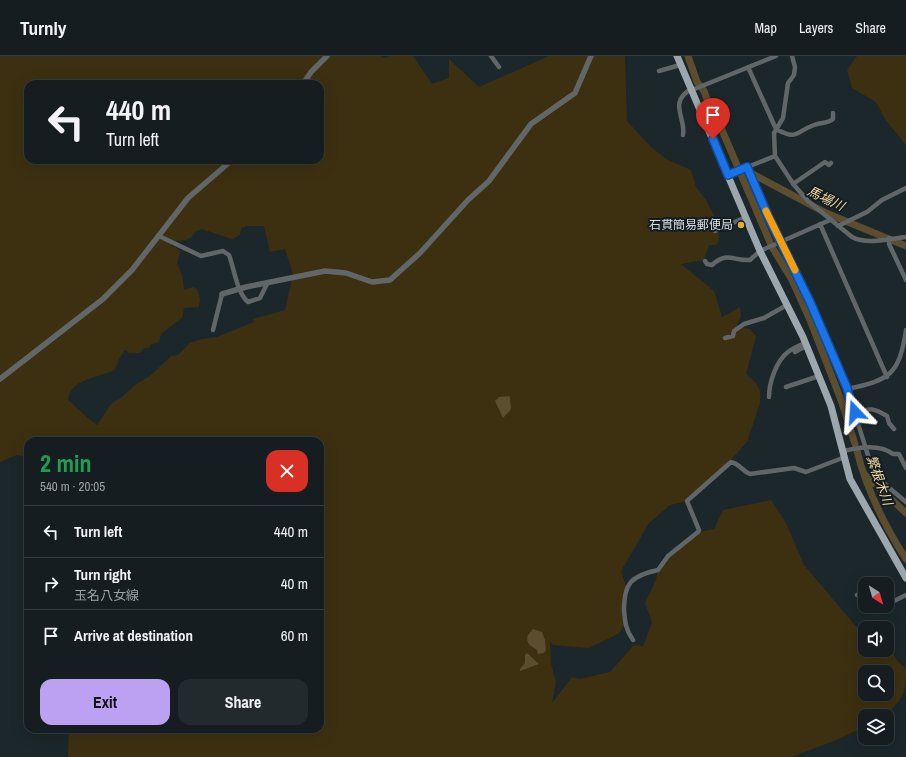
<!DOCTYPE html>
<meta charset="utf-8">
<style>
:root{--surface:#151d20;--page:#222a2d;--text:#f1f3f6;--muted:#9da2a5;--line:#343b3e;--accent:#bca0f2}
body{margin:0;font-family:"Archivo Narrow","Noto Sans JP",sans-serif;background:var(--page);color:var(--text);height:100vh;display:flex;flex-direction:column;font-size:15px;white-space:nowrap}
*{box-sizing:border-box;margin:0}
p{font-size:13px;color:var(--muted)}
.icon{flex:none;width:22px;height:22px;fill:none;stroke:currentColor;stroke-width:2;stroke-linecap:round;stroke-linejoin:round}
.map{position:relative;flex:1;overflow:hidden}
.sheet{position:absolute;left:24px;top:381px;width:300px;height:296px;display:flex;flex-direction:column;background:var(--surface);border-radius:12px;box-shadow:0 4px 16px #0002,0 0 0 1px var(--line)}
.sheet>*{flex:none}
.guide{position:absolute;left:24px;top:24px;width:300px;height:84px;border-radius:12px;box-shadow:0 4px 16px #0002,0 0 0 1px var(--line);background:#151d20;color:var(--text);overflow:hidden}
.needle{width:26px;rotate:143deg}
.buttons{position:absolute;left:858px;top:521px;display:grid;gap:8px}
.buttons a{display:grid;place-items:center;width:36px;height:36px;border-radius:8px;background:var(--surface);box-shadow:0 4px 16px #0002,0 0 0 1px var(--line);font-size:20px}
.pin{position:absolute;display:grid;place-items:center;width:34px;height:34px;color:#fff;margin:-41px -17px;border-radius:50% 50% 50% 0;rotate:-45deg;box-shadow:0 0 4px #0007}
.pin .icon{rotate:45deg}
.me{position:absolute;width:44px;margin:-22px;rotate:340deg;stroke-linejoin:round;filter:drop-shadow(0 0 3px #0008)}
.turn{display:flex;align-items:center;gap:14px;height:84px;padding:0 16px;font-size:18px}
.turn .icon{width:52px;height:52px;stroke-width:2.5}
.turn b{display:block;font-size:28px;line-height:34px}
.round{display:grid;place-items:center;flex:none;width:42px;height:42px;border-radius:12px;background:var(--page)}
.head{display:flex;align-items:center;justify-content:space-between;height:68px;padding:0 16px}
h1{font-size:24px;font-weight:800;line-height:30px;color:#1e9e55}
.action{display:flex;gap:8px;margin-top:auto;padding:8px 16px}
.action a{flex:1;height:46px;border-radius:12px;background:var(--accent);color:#111;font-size:16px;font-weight:800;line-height:46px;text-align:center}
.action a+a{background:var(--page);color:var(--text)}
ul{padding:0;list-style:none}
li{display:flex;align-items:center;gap:12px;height:52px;padding:0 16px;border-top:1px solid var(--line)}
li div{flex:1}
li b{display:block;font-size:15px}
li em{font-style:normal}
header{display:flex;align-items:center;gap:24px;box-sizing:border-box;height:56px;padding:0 20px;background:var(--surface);border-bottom:1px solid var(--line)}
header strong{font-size:19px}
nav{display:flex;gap:22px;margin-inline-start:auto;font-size:14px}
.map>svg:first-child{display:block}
</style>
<header>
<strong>Turnly</strong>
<nav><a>Map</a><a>Layers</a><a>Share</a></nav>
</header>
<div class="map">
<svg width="906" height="701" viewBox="0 0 906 701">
<rect width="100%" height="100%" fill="#1c272b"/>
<path fill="#3c3011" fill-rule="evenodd" d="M0,0H381L384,2L391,0H413L432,28L449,22V3L479,31L549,0H625L627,65L650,90L666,103L691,114L696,131L706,144L718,167L719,181L717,189H709L704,204L681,208L714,235L722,261L740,251L741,260L737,269L743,272L750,273L756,280L746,318L756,327L760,335V347L747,386L720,416L687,445L670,449L649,467L621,515L626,530L624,570L618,578L589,592L553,589L550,586L551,608L556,626L552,647L572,621L580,623L610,616L634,589L643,590L652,567L645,547L656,524L658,514L668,500L698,476L714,473L723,454L771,444L786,467L804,509L865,581V594H887V588H889L896,603L906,613C906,639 904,640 886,659L865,660V670L841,682L792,701H68L69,673H320V385H28V401L17,399L0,406ZM28,28H320V104H28ZM247,170H264L270,196L285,193L293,219L285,254L253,263L254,266L217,281L202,283L190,287L178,299L171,300L150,320L135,329L122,341L111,348L97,369L90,364L68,344C71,322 98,322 115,314L119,303L125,294L129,297H140L144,292H149L151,288L159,286L161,278L182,262L184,252L199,251L200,243L197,233L193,231L184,234L182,219L177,207L180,196L176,191H172L170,184C181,186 191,185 196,175L202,173L232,183L240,179L241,172ZM865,616H887V638H865Z
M857,0H906V89L885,63L876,46L852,32L847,14Z"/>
<path fill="#5b4d2e" d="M509,340L510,342L511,353L503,362L495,345L499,341Z
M533,573L542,576L545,584L546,594L544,597L538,598L537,594C531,590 525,587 528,579Z
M527,597L539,608L520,615V613L525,607V599Z"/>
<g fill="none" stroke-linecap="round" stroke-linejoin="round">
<path stroke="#5b4d2e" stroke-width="7" d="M688,0L697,26L704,35L709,49L719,67L772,191L792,224L810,264L841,344L855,388
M745,114L826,157L906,190
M857,395C867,435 884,469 906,503
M864,418L906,457"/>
<path stroke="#616669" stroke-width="4.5" d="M491,0L499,11
M792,0L795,11L794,19L788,27L783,62L774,77L775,100L794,129L808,145L852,181C867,189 889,183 906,181
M748,11L776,73C798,85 795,76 814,69C821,66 827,68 833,63V57
M659,15L680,9
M692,34L776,0
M683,79C686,61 668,47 691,33
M747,111L768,161L810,246L847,333L873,415L888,431L906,446
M728,119L775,100
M793,128L825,106L829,109L831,107
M820,168L887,321
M838,170L867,156L882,144L906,132
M715,175L746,161
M159,180L201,200L223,195L229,199C234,212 237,237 248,246L260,242L268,226
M889,182V188L906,224
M705,205L707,208L712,209C727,195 733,205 750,204L760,195L830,164
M213,274L222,238
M725,282L733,280L734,275L744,268L764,262L787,249
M795,296L806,290
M786,331L819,320
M847,333C890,324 899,319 906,274
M769,341C769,327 776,305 788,296C793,292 800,289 805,287
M855,356C870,352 874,352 887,360L889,367L894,373
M844,395C859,391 880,388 893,398H899L906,412
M887,535L894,545L906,539
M857,539L865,535
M633,584C626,574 625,567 624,554C624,527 631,520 658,514L668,500L698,476L699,474L687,445L731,406C740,408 742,415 750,418L794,412L806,416L845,401"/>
<path stroke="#616669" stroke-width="5.5" d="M303,28L311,16L327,0
M222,238L246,231L325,215L346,217L372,226L390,224L420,197L468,144L489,125L531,68L575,37L591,0
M0,323L103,243L132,214L188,142L232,104"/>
<path stroke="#9ca7ad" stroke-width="7" d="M677,0L760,195L803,281L831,350L850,423L906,522"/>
</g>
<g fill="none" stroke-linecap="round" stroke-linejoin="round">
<defs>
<path id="route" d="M713,83L728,119L747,111L768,160L810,246L847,332L852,351L855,356"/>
</defs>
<use href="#route" stroke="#114b97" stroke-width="10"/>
<use href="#route" stroke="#1a73e8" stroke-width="7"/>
<path stroke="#f59e0b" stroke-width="7" d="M766,155L795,214"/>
</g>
<circle fill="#dfb034" stroke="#131d22" stroke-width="1.5" cx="741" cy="169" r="4"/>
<g text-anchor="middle" stroke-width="4" stroke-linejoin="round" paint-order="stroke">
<g font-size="12" fill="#d8dfe2" stroke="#131d22" text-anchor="end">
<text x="733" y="173">石貫簡易郵便局</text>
</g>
<g font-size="13" font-style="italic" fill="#f1d79c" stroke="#131d22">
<text transform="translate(826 142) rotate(26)" y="5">馬場川</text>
<text transform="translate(880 424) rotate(70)" y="5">繁根木川</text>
</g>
</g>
</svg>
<div class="buttons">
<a><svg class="needle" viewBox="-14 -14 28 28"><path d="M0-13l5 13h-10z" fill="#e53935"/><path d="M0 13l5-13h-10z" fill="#9da2a5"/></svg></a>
<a><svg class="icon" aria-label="sound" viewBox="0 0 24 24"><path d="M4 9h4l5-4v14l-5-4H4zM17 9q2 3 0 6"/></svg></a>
<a><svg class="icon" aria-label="search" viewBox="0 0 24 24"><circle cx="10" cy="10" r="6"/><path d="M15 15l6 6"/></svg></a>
<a><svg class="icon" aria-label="layers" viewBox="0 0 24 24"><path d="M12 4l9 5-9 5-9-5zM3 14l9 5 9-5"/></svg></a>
</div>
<div class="pin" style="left:713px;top:83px;background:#d93025"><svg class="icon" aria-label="arrive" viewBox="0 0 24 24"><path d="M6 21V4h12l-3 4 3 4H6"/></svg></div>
<svg class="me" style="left:855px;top:356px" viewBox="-20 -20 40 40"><path d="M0-17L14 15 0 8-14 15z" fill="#1a73e8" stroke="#fff" stroke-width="4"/></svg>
<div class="guide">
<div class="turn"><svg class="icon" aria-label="left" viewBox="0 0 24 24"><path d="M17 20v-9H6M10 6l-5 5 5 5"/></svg><div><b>440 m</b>Turn left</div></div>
</div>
<section class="sheet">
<div class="head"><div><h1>2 min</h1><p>540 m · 20:05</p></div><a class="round" style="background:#d93025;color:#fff"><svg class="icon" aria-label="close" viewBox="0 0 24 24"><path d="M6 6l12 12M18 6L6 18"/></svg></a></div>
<ul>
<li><svg class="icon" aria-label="left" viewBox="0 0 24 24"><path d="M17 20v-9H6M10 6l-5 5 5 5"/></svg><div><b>Turn left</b></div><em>440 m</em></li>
<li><svg class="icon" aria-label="right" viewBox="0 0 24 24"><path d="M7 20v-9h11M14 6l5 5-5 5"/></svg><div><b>Turn right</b><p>玉名八女線</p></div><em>40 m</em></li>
<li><svg class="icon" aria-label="arrive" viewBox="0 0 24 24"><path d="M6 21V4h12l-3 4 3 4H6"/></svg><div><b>Arrive at destination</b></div><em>60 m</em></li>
</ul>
<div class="action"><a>Exit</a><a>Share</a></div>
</section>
</div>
